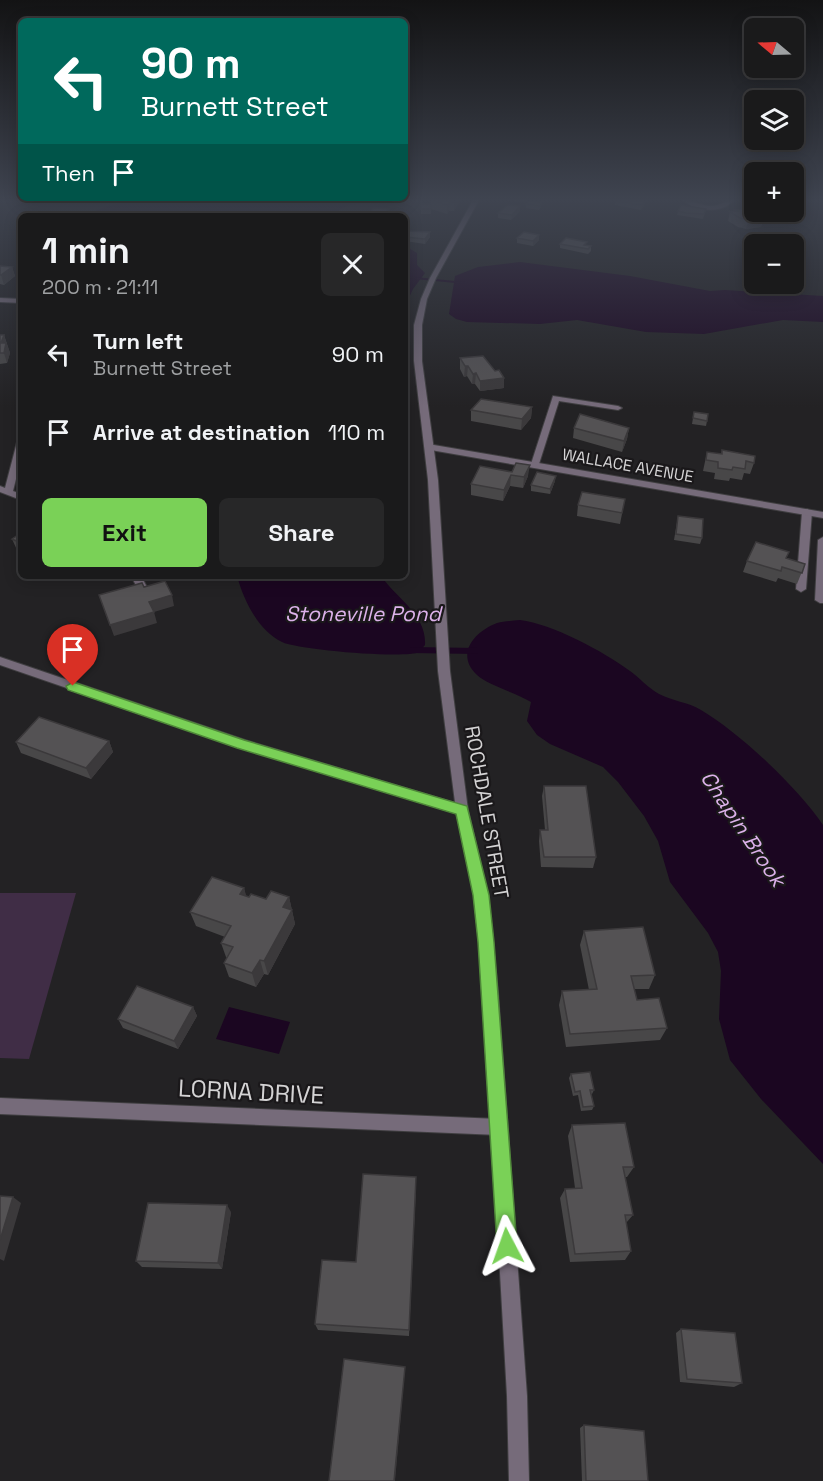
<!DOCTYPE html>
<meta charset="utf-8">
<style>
:root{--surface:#1a1a1b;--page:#272728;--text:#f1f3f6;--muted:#9fa1a3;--line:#38383a;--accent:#7ad157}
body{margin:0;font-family:"Space Grotesk",sans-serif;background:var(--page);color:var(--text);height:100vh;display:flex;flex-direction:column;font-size:22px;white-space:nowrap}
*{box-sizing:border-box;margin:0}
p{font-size:20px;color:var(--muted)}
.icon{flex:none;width:33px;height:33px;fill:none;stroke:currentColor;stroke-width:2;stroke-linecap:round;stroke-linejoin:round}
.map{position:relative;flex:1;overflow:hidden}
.side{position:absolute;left:18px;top:213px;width:390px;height:366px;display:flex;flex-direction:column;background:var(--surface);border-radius:9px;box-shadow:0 3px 15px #0003,0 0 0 2px var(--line)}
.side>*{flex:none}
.banner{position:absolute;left:18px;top:18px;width:390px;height:183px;border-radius:9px;box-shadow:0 3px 15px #0003,0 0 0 2px var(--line);background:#00695c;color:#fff;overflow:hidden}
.needle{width:39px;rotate:289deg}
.controls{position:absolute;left:744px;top:18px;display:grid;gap:12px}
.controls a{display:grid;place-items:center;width:60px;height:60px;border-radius:9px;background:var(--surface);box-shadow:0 3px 15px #0003,0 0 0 2px var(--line);font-size:30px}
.pin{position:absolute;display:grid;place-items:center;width:51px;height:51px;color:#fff;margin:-62px -26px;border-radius:50% 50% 50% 0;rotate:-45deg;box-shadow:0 0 6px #0007}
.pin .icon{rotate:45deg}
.me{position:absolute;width:66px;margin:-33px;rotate:356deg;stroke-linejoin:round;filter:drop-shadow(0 0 4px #0008)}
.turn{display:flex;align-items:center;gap:21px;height:126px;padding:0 24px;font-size:27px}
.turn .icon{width:78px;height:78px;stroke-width:2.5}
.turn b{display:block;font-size:42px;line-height:51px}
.then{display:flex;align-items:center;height:57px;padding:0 24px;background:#0003;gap:12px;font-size:22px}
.round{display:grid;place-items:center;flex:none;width:63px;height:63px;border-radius:9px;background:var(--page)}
.summary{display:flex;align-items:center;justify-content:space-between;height:102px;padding:0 24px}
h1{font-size:36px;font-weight:700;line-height:45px}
.action{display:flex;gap:12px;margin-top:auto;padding:12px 24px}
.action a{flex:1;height:69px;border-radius:9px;background:var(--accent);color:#111;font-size:24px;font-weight:700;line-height:69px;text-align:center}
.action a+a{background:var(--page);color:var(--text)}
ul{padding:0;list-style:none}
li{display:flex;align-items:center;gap:18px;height:78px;padding:0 24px}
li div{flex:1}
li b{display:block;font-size:22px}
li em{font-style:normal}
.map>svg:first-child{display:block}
</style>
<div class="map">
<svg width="823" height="1481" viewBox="0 0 823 1481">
<rect width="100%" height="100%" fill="#232224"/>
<path fill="#402d46" d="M0,893H76L29,1059L0,1058Z"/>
<path fill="#1b0621" d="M140,200H382L347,206L339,210L338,216H84L107,206Z
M405,246L417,253V265L425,273L413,289L405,306Z
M520,262L630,276L710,291L725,290L823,296V322L783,320L704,334L646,332L577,320L540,324L467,322L456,319L449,314L455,276L478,267Z
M237,576H381C397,599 427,615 425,645C423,647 421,650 419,652C406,659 298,650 282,642C258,630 244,601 237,576Z
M520,620C552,624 603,651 630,671C640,678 648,688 659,694C672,701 688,702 701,710C740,733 798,788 823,825V1164L761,1099L730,1060L719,1019L721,971L718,952L708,933L670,882L658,841L644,816L618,782L603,767L550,744L537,735L527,721L531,702C515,692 489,686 477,675C455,654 474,632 497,623C504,621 512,621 520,620Z
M229,1007L290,1022L279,1054L216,1039Z"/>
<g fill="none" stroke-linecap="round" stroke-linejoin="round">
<path fill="#1b0621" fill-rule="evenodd" d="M405,276L465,282L467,283L465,284L405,278Z
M410,647L478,648L482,651L478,654L410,653L406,650Z"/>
<defs>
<path id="service" d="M553,396L618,406L622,408L618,410L559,401L539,464L538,466H532L531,464Z
M807,509L812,512L806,589L801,592L796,589L802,512Z
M823,537V603H820L815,600L818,540Z"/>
<path id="minor" d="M682,200C692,200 701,206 711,206C720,206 726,200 734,200C721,215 696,211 682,200Z
M0,298L21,299V303L0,302Z
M21,439V459L13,491L21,494V500L0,492V486L5,488L17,442Z
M428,444L823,512V518L425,449V445Z
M131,576H141L148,589L147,591H139Z
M0,657L245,740L462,805L467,806L468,810L467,814L462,815L238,747L0,665Z
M0,1098L499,1119L505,1121L507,1127L505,1133L499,1135L0,1114Z"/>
<path id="tertiary" d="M473,200H479L436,278L427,299L422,325V361L438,480L450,671L468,810L488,895L498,992L527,1396L529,1481H509L507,1396L484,992L474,895L456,810L438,671L428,480L414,361V325L421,299L430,278Z"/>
</defs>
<use href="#service" stroke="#3f3e40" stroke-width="2"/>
<use href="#minor" stroke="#3f3e40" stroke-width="2"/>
<use href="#tertiary" stroke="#3f3e40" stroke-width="2"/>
<use href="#service" fill="#766b7a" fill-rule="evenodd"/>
<use href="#minor" fill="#766b7a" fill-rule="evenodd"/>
<use href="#tertiary" fill="#766b7a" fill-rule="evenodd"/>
</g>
<path fill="#484748" d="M431,200H459L458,204L454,211H449L447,214L431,209V214H421V204L431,205Z
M509,200H528L525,203Z
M744,200H754V209L763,215L761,227L746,229L738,227L728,221L730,212L735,211V210L751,209L746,208L747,204H743Z
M529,201L541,207L539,210L526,208V204Z
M615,201L645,204L641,210L615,205Z
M520,206V211L511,220L498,218V213Z
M706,209L703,219L677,215L678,211Z
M370,212L389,214L387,216H371Z
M405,231L430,237L425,244L405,241Z
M517,238L539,240L533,246L517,243Z
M560,244L591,246V251L588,254L560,248Z
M0,266L12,267L15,276L4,285L0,284Z
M0,335H4L10,353L7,363L0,364Z
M460,358L504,388L480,391L475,384H472L467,376L464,377L460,369Z
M532,407L531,418L521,430L471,421V410Z
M694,412L707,421L706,426L692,424Z
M574,428H629L627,439L622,452L573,438Z
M722,450L754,463L750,474L744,473L742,480L730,478L729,481L714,479L715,473L703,471L707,452L721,454Z
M480,466L528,476L523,488L510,486L503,501L471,495V484Z
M555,481L550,494L531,491V485Z
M625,499L620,524L577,516L578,505Z
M678,516L702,538L700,544L674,540Z
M21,533V552L17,550L12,539Z
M747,561L805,564L797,584L778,578L776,582L743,572Z
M109,741L113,752L91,779L21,753L16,742Z
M544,786L596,857L593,868L541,867L539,841L540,830H545L542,796Z
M244,888L246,897H249L266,899L289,897L295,924L268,975L264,974L256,987L229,977L224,963L227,958L226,957L221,943L225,937L196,926L190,912Z
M584,931L655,975L649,989H634L637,1000L667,1028L660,1040L566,1047L559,1005L562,991L589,990L580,945Z
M193,1007L197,1016L178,1049L123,1028L118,1019Z
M571,1074L594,1090L592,1094H591L594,1106L592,1110L581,1111L578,1095L573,1096L569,1078Z
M572,1125L634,1167L627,1177H625L633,1215L626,1223L631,1251L625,1260L570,1262L560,1198L565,1189L575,1188L568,1136Z
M416,1187L409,1336L318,1330L315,1324L356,1262Z
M231,1212L222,1269L142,1267L136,1261Z
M681,1329L742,1383L734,1387L680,1382L676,1333Z
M584,1425L648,1481H582L580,1428Z"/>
<path fill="#3b393b" d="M456,200H459L458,204L454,211V202Z
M646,200L645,204L641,210L642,205Z
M450,202L449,211L447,214V205Z
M520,206V211L511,220L512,215Z
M389,209V214L387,216H385V213Z
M760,215H763L762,218H764L761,227L746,229L748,220Z
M430,232V237L425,244V239Z
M539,235V240L533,246V241Z
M12,267L15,276L4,285L1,275Z
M4,335L10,353L7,363L1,343Z
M465,366H468L467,376L464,377Z
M476,373L475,384H472L473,374Z
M504,378V388L480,391V381Z
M532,407L531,418L521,430L522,419Z
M629,428L627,439L622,452L624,441Z
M530,465L528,476L523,488L524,477Z
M511,475L510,486L503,501L504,490Z
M556,476L555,481L550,494V489Z
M172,595L174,606L154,612L157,623L114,636L110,625L149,602Z
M109,741L113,752L91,779L86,768Z
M244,888L248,902L240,894Z
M289,897L295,924L268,975L264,961L283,907Z
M260,960L264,974L256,987L252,973Z
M193,1007L197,1016L178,1049L174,1041Z
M13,1197L21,1203L4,1261L0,1259V1240Z
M227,1205L231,1212L222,1269L218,1263Z
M405,1367L395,1481H394Z"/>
<path fill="#545254" stroke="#3b393b" stroke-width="1.5" d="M431,200H456L454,202H450L447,205Z
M616,200H646L642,205L615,201Z
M748,200H754V204L747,203Z
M529,201L542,202L540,206L526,204Z
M421,204H431V209H421Z
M508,205L520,206L512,215L498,213Z
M681,205L706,209L704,214L686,213L678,211Z
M374,208L389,209L385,213L370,212Z
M753,208L754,209V212H758L763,215H760L764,218L748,220L740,218L730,212L737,211L735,210Z
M405,231L430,232L425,239L405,237Z
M524,232L539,235L533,241L517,238Z
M566,238L587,242L584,245L591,246L588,249L560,244Z
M0,266L12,267L1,275H0Z
M0,335H4L1,343H6L4,353H0Z
M483,356L495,371L499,370L504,378L480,381L476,373L473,374L468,366H465L460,358Z
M481,399L532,407L522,419L471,410Z
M694,412L708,414L707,421L693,418Z
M580,414L629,428L624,441L574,428Z
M722,450L755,456L754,463L746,461L745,469L733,467L732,470L718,468V462L706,460L707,452L722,454Z
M516,463L530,465L524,477L511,475L504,490L471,484L480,466L512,472Z
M537,472L556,476L550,489L531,485Z
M582,492L625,499L622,513L578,505Z
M678,516L703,519L702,538L676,534Z
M21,533V543L12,539Z
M756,542L789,552L786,558L805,564L802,573L782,567L781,571L747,561Z
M165,581L172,595L149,602L154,612L110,625L99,595L142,583L144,587Z
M39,717L109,741L86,768L16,742Z
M544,786H586L596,857H544L540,830H548Z
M212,877L244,888L240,894L249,897L251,894L266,899L271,891L289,897L283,907L292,910L264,961L260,960L252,973L224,963L233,947L221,943L231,926L190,912Z
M643,927L655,975L631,976L637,1000L659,998L667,1028L570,1034L562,991L597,989L584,931Z
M137,986L193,1007L174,1041L118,1019Z
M590,1072L594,1090H590L594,1106L583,1107L580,1091L575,1092L571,1074Z
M625,1123L634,1167H623L633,1215H625L631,1251L575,1254L565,1189L582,1188L572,1125Z
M363,1174L416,1177L409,1330L315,1324L322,1260L356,1262Z
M0,1196L13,1197L0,1240Z
M148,1203L227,1205L218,1263L136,1261Z
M681,1329L735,1333L742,1383L687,1379Z
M344,1359L405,1367L394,1481H329Z
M584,1425L644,1431L648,1481H586Z"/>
<linearGradient id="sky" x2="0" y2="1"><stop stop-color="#131314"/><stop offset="0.49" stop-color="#3f4450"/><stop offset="1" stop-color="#3f4450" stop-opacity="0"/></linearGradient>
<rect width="823" height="407" fill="url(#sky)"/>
<path fill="#7ad157" stroke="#4f8839" stroke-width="1.5" d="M73,682L244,740L467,806L489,895L494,942L517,1246L514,1253L507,1256L500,1253L497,1246L478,942L473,895L456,814L237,748L68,690L66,686Z"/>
<g text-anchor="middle" stroke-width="4.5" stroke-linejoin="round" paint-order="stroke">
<g font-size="16" fill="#d4d3d4" stroke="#1a181a">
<text transform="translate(628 465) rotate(10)" y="6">WALLACE AVENUE</text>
</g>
<g font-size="20" fill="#d4d3d4" stroke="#1a181a">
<text transform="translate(487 812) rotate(80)" y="7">ROCHDALE STREET</text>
</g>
<g font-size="21" font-style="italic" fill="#dcb1ea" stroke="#1a181a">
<text x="363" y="621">Stoneville Pond</text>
<text transform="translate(743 829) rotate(56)" y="7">Chapin Brook</text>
</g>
<g font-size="24" fill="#d4d3d4" stroke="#1a181a">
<text transform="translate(251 1092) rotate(3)" y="8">LORNA DRIVE</text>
</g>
</g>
</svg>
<div class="controls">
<a><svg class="needle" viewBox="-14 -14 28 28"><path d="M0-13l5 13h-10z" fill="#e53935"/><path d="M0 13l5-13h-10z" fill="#9fa1a3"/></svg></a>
<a><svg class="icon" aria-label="layers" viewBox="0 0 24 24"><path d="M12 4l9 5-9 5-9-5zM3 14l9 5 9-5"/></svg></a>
<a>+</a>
<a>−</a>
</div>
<div class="pin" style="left:73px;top:686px;background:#d93025"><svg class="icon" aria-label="arrive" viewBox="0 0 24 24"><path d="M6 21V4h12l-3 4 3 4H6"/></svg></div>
<svg class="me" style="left:507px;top:1246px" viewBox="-20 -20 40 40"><path d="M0-17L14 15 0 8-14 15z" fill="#7ad157" stroke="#fff" stroke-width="4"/></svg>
<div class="banner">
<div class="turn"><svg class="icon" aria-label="left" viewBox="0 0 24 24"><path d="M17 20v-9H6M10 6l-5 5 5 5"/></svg><div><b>90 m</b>Burnett Street</div></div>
<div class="then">Then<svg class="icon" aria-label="arrive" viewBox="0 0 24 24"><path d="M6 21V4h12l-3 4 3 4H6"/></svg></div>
</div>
<section class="side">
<div class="summary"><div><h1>1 min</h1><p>200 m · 21:11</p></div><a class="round"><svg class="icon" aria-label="close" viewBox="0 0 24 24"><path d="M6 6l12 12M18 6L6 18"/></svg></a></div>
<ul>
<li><svg class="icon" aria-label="left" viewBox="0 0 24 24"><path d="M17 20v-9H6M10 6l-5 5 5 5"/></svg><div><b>Turn left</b><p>Burnett Street</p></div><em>90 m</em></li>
<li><svg class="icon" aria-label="arrive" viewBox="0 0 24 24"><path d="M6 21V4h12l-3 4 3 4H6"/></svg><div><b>Arrive at destination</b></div><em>110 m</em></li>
</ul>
<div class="action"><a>Exit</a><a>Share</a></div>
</section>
</div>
